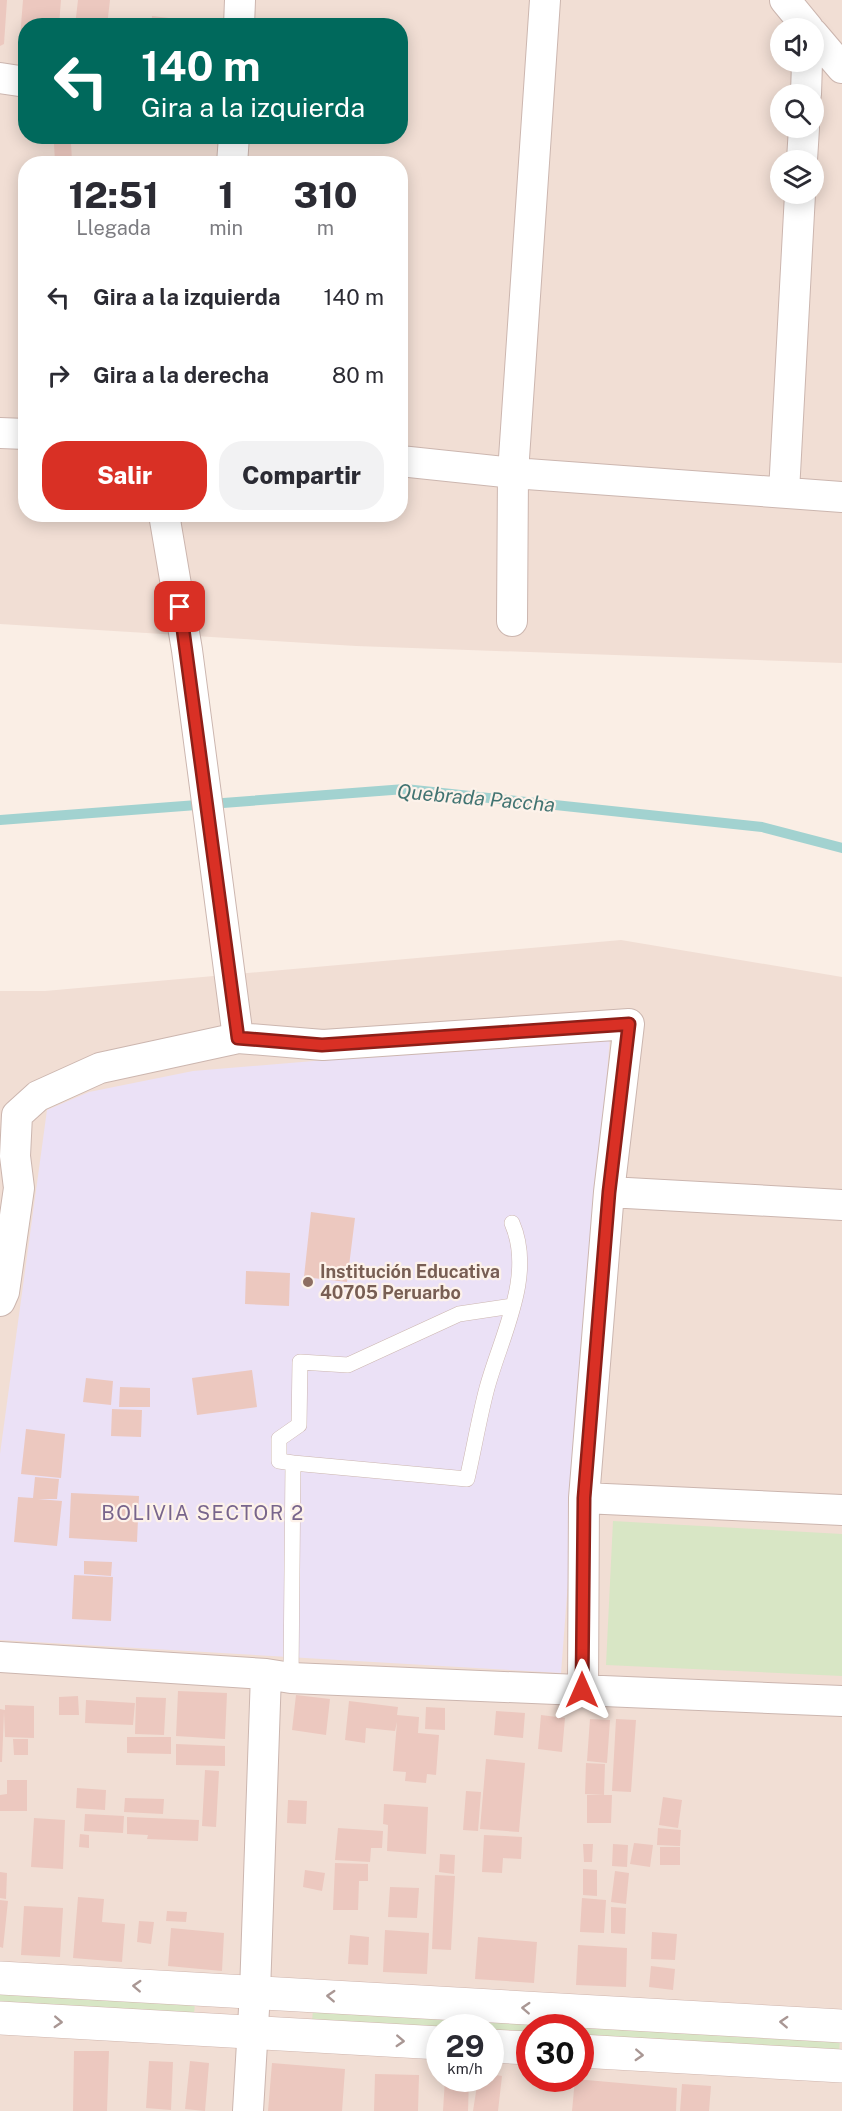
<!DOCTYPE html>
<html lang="es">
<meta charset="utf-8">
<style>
:root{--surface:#fff;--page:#f2f2f3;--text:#2b2b33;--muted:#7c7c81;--accent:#d93025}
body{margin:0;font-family:"Public Sans",sans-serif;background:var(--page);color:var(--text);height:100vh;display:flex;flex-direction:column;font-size:22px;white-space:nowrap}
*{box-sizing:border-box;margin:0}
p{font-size:20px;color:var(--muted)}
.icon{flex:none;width:33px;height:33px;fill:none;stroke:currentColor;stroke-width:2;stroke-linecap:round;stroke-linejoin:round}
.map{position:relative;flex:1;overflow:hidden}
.side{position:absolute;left:18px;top:156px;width:390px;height:366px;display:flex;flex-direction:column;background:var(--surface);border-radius:24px;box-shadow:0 3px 15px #0003}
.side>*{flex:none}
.top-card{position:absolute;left:18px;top:18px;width:390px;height:126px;border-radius:24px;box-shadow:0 3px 15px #0003;background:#00695c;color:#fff;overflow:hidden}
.controls{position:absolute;left:770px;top:18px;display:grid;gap:12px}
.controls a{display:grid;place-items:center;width:54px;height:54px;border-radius:50%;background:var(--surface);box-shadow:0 3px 15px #0003;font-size:30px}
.speed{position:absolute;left:426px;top:2014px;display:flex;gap:12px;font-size:30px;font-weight:700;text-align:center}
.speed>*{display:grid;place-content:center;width:78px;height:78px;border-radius:50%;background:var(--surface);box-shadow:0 3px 15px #0003;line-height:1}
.speed small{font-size:15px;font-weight:400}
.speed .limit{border:9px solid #d22;background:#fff;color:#111}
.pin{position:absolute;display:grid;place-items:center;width:51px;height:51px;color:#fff;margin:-26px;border-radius:12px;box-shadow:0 3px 9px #0006}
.me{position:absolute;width:66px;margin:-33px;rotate:0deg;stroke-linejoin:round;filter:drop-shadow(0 0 4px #0008)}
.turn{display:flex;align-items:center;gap:21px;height:126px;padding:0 24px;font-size:27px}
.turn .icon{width:78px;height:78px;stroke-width:2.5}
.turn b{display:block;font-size:42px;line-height:51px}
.eta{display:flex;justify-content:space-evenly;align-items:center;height:102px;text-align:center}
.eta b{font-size:36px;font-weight:800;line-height:42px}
.cta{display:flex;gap:12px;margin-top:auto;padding:12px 24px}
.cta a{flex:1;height:69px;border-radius:24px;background:var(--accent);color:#fff;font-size:24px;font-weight:800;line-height:69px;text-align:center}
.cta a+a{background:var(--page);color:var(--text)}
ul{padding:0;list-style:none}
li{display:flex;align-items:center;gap:18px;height:78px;padding:0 24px}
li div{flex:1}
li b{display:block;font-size:22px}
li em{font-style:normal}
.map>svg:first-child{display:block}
</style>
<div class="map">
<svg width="842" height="2111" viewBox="0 0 842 2111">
<rect width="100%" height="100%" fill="#faeee5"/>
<path fill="#f1ded4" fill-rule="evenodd" d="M0,0H842V663L356,646L0,624ZM26,26H400V136H26ZM780,28H813V62H780ZM780,94H813V128H780ZM780,160H813V194H780ZM26,164H400V514H26Z
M621,940L842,977V2111H0V991H45ZM440,2028H490V2079H440ZM530,2028H580V2079H530Z"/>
<path fill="#ebe1f6" d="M610,1036L561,1673L0,1640V1454L47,1110L89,1092L193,1071Z"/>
<path fill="#d8e6c5" d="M613,1521L842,1534V1676L606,1665Z
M0,1992L195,2002L194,2015L0,2005Z
M313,2009L840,2039L839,2052L581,2037L580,2028H530L529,2034L491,2032L490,2028H440L312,2022Z"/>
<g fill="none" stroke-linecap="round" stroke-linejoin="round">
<path stroke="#a2d2d0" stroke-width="10" d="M0,820L405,789L762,827L842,848"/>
</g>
<path fill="#ecc8bf" d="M0,0H7L4,44L0,46Z
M23,0H61L59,25L26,26V64L18,63Z
M78,0H110L107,26H75Z
M152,16L169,18V26H151Z
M71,143L72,161L55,162L54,144Z
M311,1212L355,1218L347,1282L304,1277Z
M246,1271L290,1273L289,1306L245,1304Z
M252,1370L257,1407L197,1415L192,1378Z
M86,1378L113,1381L111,1405L83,1402Z
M120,1387L150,1388V1407H119Z
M112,1409L142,1410L141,1437L111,1436Z
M26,1429L65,1434L61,1478L21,1474Z
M35,1477L59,1479L57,1499H38L62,1501L57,1546L14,1542L18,1497L33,1498Z
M71,1493L139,1496L137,1542L69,1538Z
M84,1561L112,1562L111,1576L84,1574Z
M74,1575L113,1577L111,1621L72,1619Z
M178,1691L227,1693L225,1739L176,1736Z
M296,1695L330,1699L326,1735L292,1730Z
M78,1696L79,1715H59V1697Z
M136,1697L166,1698L164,1735L135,1734Z
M86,1700L135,1703L133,1725L85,1723Z
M349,1701L398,1707L397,1715L419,1717L418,1733L439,1735L436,1775L427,1774L426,1783L405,1781L406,1772L393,1771L397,1722L395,1731L366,1728L365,1743L345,1740Z
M5,1705L34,1706V1738L5,1737L4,1712L2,1762H0V1709L5,1710Z
M426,1707L445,1708V1730L425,1729Z
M496,1711L525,1713L523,1738L494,1735Z
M541,1715L565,1718L562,1752L538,1749Z
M590,1719L610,1720L607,1763L587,1761Z
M616,1719L636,1720L631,1792L612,1791Z
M127,1737H171V1754L127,1753Z
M13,1739H28V1755H14Z
M176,1744L225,1746V1766L176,1765Z
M486,1759L525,1763L519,1832L480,1829Z
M586,1763L605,1764L604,1795L585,1794Z
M205,1770L219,1771L216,1827L202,1826Z
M7,1780H27V1811H0V1795L7,1794Z
M77,1788L106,1790L105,1810L76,1808Z
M466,1791L481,1792L478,1831L463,1830Z
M587,1795H612L611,1823H587Z
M663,1797L682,1800L678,1828L659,1825Z
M125,1798L164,1799L163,1814L124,1812Z
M288,1800L307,1801L306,1824L287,1823Z
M384,1804L428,1807L426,1854L387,1851L388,1825L383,1824Z
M85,1814L124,1816L123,1833L84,1831Z
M127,1817L199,1820L198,1841L147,1839L148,1835L127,1834Z
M34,1818L65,1820L63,1869L31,1867Z
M338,1828L383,1831L382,1848H371L370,1862L335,1860Z
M658,1828L681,1830L680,1846L657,1845Z
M80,1834L89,1835V1848L79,1847Z
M484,1835L522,1837L521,1859L503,1858L502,1873L482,1872Z
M634,1843L653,1845L650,1867L630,1864Z
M583,1844H593L592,1862H584Z
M613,1844L628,1845L627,1867L612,1866Z
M660,1847H680V1865H660Z
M440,1854L455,1855L454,1874L439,1872Z
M335,1863L368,1864V1881H359L358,1910H333Z
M583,1869L597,1870V1896L583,1895Z
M305,1870L325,1873L322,1891L303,1887Z
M615,1871L629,1873L626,1904L611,1902Z
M0,1872L7,1873L6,1899L0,1898Z
M435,1875L455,1876L451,1950L432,1949Z
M390,1887L419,1888L417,1918L388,1917Z
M78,1897L104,1899L102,1922L125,1924L122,1962L73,1958Z
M582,1898L606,1900L604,1933L580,1932Z
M0,1900L8,1901L3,1948L0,1947Z
M24,1906L63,1908L60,1957L21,1955Z
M611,1907L626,1908L625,1934L611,1933Z
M167,1911L187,1912L186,1922L166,1921Z
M139,1921L154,1922L151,1944L137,1942Z
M171,1928L224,1933L222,1971L168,1966Z
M385,1930L429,1933L427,1974L383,1972Z
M652,1932L677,1934L675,1960L651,1959Z
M350,1935L369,1937L368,1965L348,1964Z
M478,1937L537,1942L534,1983L475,1979Z
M578,1945L627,1948L626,1987L576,1985Z
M651,1966L675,1969L673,1990L649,1987Z
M74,2051H109L107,2111H73Z
M149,2061L173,2062L171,2110L146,2108Z
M190,2061L209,2063L205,2111L185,2109Z
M272,2063L345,2069L342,2111H268Z
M375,2074L419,2075L418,2111H374Z
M490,2074L502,2076L498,2111H473L478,2079H490Z
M445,2079H469L468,2111H443Z
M575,2079L677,2088L676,2111H572Z
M682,2084L711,2086L709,2111H680Z"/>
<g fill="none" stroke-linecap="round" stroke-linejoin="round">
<defs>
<path id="service" d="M293,1463L467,1479C474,1449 479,1418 487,1388C501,1336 535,1276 512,1223
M291,1678L293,1463L279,1461V1439L299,1425L300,1362L348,1365L459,1314L513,1306"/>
<path id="minor" d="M785,0L808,28
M239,26L240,0
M813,34L842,68
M0,78L26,82
M806,94L807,62
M802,160L804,128
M232,164L234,136
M0,433L26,434
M400,461L513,473L842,497
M784,492L800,194
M168,514L165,520L187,650L238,1038
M512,621L513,473L545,0
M0,1301L4,1292L19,1188L15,1156L17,1115L38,1096L100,1068L238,1038L323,1045L629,1024L609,1192L842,1205
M584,1498L842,1510
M0,1657L266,1674L291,1678L842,1701
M583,1690L584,1498L609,1192
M248,2111L255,1992L266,1674"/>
<path id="secondary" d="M0,1978L842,2026
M0,2018L440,2043
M490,2046L530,2048
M580,2051L842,2066"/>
</defs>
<use href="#service" stroke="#ccb6af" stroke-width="16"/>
<use href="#minor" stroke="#ccb6af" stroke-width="32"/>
<use href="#secondary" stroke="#cfb5ad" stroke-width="34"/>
<use href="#service" stroke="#fff" stroke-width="15"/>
<use href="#minor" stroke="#fff" stroke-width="30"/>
<use href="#secondary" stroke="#fff" stroke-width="33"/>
</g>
<defs><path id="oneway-chevron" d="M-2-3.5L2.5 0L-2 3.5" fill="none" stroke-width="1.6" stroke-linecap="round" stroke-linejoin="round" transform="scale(1.5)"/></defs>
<g stroke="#a99794">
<use href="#oneway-chevron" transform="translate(137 1986) rotate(-177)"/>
<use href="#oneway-chevron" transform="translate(331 1996) rotate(-177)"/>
<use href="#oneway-chevron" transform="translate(526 2008) rotate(-177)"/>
<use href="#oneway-chevron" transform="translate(58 2022) rotate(3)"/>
<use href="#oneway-chevron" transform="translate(784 2022) rotate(-177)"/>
<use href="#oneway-chevron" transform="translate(400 2041) rotate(3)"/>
<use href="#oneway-chevron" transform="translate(639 2055) rotate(3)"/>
</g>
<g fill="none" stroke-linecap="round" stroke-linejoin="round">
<defs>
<path id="route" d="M180,607L238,1038L322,1045L629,1024L609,1192L584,1498L582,1690"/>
</defs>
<use href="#route" stroke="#8d1f18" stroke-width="15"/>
<use href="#route" stroke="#d93025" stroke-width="10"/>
</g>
<circle fill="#8d6e63" stroke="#fdf2ea" stroke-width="2" cx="308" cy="1282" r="6"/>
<g text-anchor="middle" stroke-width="4.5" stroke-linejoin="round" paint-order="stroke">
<g font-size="18" font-weight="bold" fill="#785e54" stroke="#fdf2ea" text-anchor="start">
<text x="320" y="1278">Institución Educativa<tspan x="320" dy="21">40705 Peruarbo</tspan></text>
</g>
<g font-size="20" font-style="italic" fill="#427472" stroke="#fdf2ea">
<text transform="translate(476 798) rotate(5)" y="7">Quebrada Paccha</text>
</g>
<g font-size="20" letter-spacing="1.5" fill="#78658c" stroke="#fdf2ea">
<text x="203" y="1520">BOLIVIA SECTOR 2</text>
</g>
</g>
</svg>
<div class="controls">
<a><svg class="icon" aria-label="sound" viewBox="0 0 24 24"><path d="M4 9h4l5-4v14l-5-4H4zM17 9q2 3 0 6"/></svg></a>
<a><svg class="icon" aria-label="search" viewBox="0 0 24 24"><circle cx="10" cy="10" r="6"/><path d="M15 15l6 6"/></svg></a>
<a><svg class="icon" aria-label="layers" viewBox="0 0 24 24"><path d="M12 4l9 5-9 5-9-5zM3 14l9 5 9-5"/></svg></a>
</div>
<div class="speed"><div>29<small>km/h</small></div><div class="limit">30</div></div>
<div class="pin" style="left:180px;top:607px;background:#d93025"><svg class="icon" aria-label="arrive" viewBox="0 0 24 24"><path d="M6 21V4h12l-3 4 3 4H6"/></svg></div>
<svg class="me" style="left:582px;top:1690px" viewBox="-20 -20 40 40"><path d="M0-17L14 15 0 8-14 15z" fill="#d93025" stroke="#fff" stroke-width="4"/></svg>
<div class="top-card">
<div class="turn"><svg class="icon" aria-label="left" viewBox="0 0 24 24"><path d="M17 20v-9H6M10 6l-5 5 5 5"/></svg><div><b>140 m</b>Gira a la izquierda</div></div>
</div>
<section class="side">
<div class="eta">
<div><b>12:51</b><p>Llegada</p></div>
<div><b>1</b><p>min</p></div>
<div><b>310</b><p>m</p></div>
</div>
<ul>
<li><svg class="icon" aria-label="left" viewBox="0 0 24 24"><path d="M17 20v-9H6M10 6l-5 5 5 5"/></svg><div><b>Gira a la izquierda</b></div><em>140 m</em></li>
<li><svg class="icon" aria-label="right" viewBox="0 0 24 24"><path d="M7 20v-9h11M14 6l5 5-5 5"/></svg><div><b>Gira a la derecha</b></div><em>80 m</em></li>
</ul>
<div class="cta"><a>Salir</a><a>Compartir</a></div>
</section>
</div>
